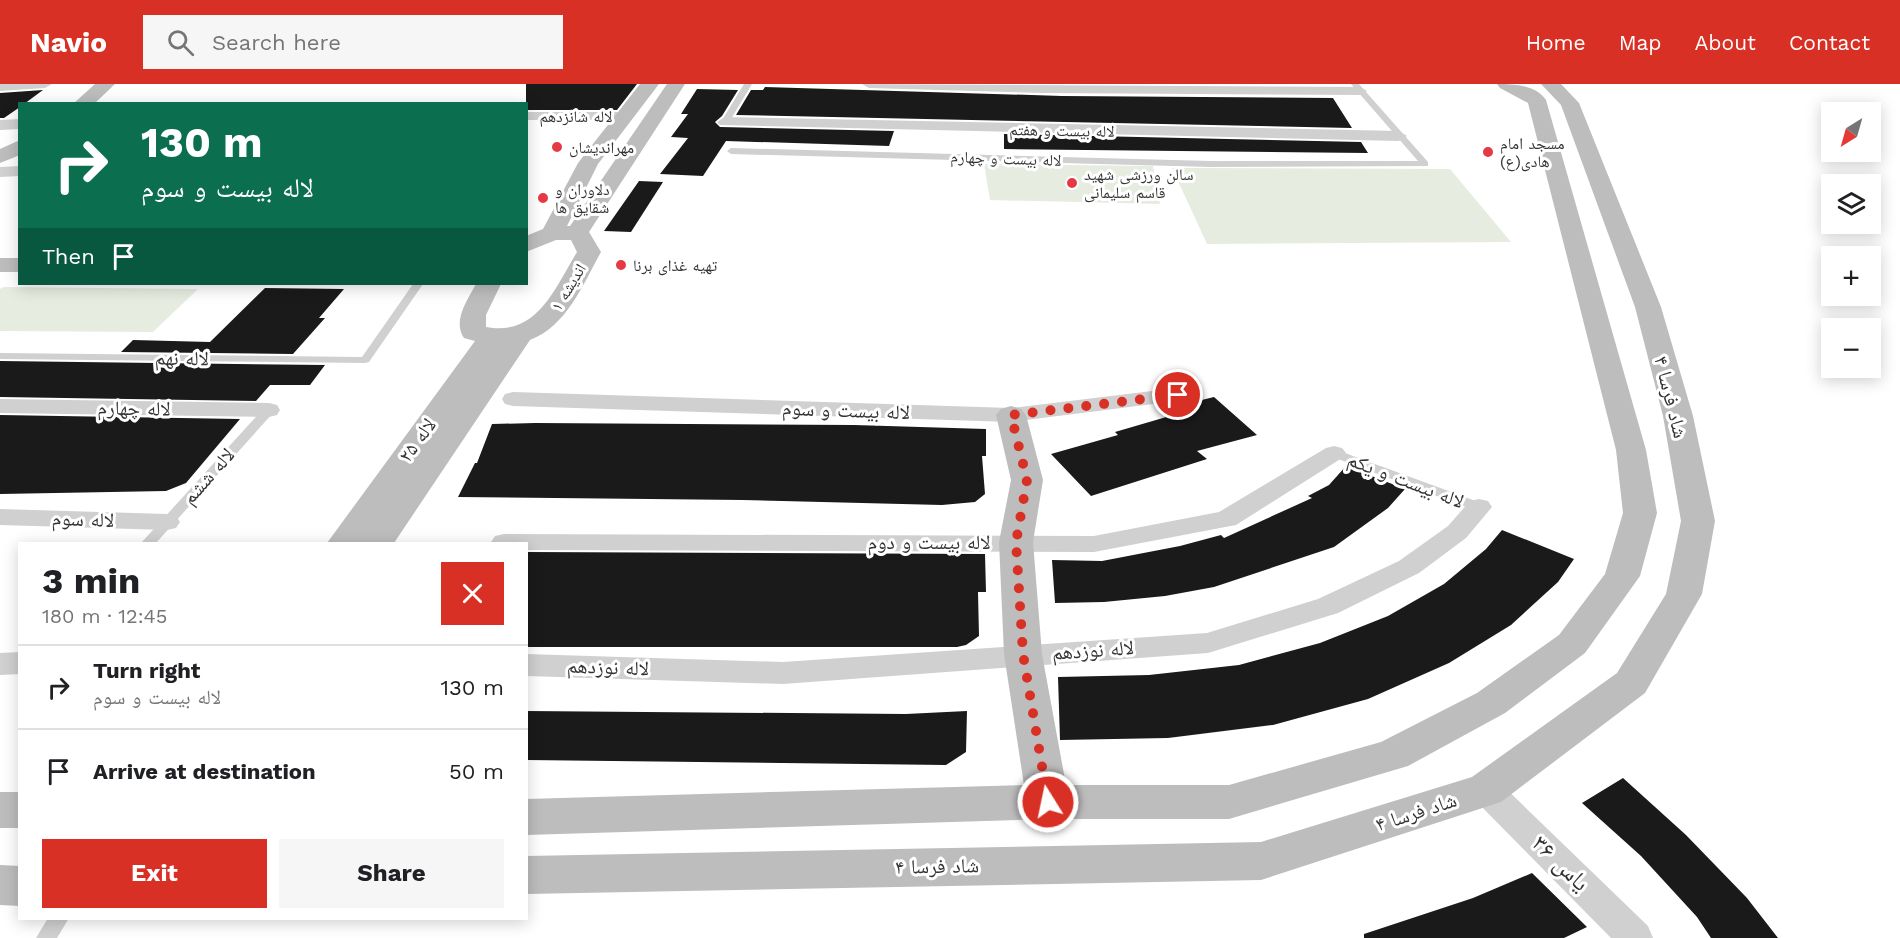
<!DOCTYPE html>
<meta charset="utf-8">
<style>
:root{--surface:#fff;--page:#f6f6f6;--text:#202124;--muted:#757577;--line:#e0e0e0;--accent:#d93025}
body{margin:0;font-family:"Work Sans","Noto Naskh Arabic",sans-serif;background:var(--page);color:var(--text);height:100vh;display:flex;flex-direction:column;font-size:22px;white-space:nowrap}
*{box-sizing:border-box;margin:0}
p{font-size:20px;color:var(--muted)}
.icon{flex:none;width:33px;height:33px;fill:none;stroke:currentColor;stroke-width:2;stroke-linecap:round;stroke-linejoin:round}
.map{position:relative;flex:1;overflow:hidden}
.drawer{position:absolute;left:18px;top:458px;width:510px;height:378px;display:flex;flex-direction:column;background:var(--surface);border-radius:0px;box-shadow:0 3px 15px #0003}
.drawer>*{flex:none}
.top-card{position:absolute;left:18px;top:18px;width:510px;height:183px;border-radius:0px;box-shadow:0 3px 15px #0003;background:#0b6e4f;color:#fff;overflow:hidden}
.needle{width:39px;rotate:217deg}
.tools{position:absolute;left:1821px;top:18px;display:grid;gap:12px}
.tools a{display:grid;place-items:center;width:60px;height:60px;border-radius:0px;background:var(--surface);box-shadow:0 3px 15px #0003;font-size:30px}
.pin{position:absolute;display:grid;place-items:center;width:51px;height:51px;color:#fff;margin:-26px;border:3px solid #fff;border-radius:50%;box-shadow:0 2px 6px #0007}
.me{position:absolute;width:66px;margin:-33px;rotate:350deg;stroke-linejoin:round;filter:drop-shadow(0 0 4px #0008)}
.turn{display:flex;align-items:center;gap:21px;height:126px;padding:0 24px;font-size:27px}
.turn .icon{width:78px;height:78px;stroke-width:2.5}
.turn b{display:block;font-size:42px;line-height:51px}
.then{display:flex;align-items:center;height:57px;padding:0 24px;background:#0003;gap:12px;font-size:22px}
.round{display:grid;place-items:center;flex:none;width:63px;height:63px;border-radius:0px;background:var(--page)}
.head{display:flex;align-items:center;justify-content:space-between;height:102px;padding:0 24px}
h1{font-size:36px;font-weight:700;line-height:45px}
.cta{display:flex;gap:12px;margin-top:auto;padding:12px 24px}
.cta a{flex:1;height:69px;border-radius:0px;background:var(--accent);color:#fff;font-size:24px;font-weight:700;line-height:69px;text-align:center}
.cta a+a{background:var(--page);color:var(--text)}
ul{padding:0;list-style:none}
li{display:flex;align-items:center;gap:18px;height:84px;padding:0 24px;border-top:2px solid var(--line)}
li div{flex:1}
li b{display:block;font-size:22px}
li em{font-style:normal}
header{display:flex;align-items:center;gap:36px;box-sizing:border-box;height:84px;padding:0 30px;background:var(--accent);color:#fff}
header strong{font-size:28px}
nav{display:flex;gap:33px;margin-inline-start:auto;font-size:21px}
.search{width:420px;height:54px;background:var(--page);display:flex;align-items:center;gap:15px;box-sizing:border-box;padding:0 21px;border-radius:0px;color:var(--muted);font-size:22px}
.map>svg:first-child{display:block}
</style>
<header>
<strong>Navio</strong>
<div class="search"><svg class="icon" aria-label="search" viewBox="0 0 24 24"><circle cx="10" cy="10" r="6"/><path d="M15 15l6 6"/></svg>Search here</div>
<nav><a>Home</a><a>Map</a><a>About</a><a>Contact</a></nav>
</header>
<div class="map">
<svg width="1900" height="854" viewBox="0 0 1900 854">
<rect width="100%" height="100%" fill="#fff"/>
<path fill="#e6ecdf" d="M984,80L1153,82L1160,120L990,116Z
M1172,84L1450,85L1511,158L1207,160Z
M4,203L198,205L153,248L0,247V205Z"/>
<path fill="#1a1a1a" d="M526,0H637L617,26H526Z
M765,3L1062,12L1333,14L1352,44L736,31L751,6H763Z
M697,5L738,6L722,32L715,38L720,43L894,47L889,62L726,57L703,92L660,90L688,54L671,53L688,30H681Z
M43,6L24,20H20V23L4,34H0V9Z
M1004,50L1361,58L1368,69L1004,65Z
M639,97L663,98L631,148L604,147Z
M265,204L344,205L319,234H325L293,270L121,268L133,256L210,258Z
M0,277L325,281L310,301H270L256,317L0,313Z
M1214,313L1257,351L1197,367L1207,375L1091,412L1051,370L1118,351L1115,348L1180,329L1173,323Z
M0,331L240,335L186,399L166,407L0,410Z
M535,339L854,341L986,345V372H982L985,410L975,418L942,421L743,416L458,413L475,379H477L492,340Z
M1346,382L1405,405L1388,424L1334,463L1214,503L1165,512L1104,518L1055,519L1052,476L1102,477L1180,462L1221,451L1224,454L1312,414L1308,412L1329,401Z
M1502,446L1574,475L1558,498L1511,541L1449,579L1368,615L1273,641L1168,654L1060,656L1058,593L1149,591L1239,581L1320,559L1388,532L1444,500L1486,465Z
M526,468L985,470L986,508H978L979,552L966,561L957,563H526Z
M526,627L906,630L967,627L966,668L946,681L526,676Z
M1623,694L1686,751L1747,814L1778,854H1711L1697,833L1641,772L1582,719Z
M1532,789L1587,843L1564,854H1364V850L1473,814Z"/>
<g fill="none" stroke-linecap="round" stroke-linejoin="round">
<path fill="#d0d0d0" fill-rule="evenodd" d="M744,0H752L728,40H722L721,38Z
M1351,0H1359L1428,78V82L1210,83L731,70L727,67L731,64L1210,77H1418Z
M413,200H423L369,278L365,279L0,275V269L362,273Z
M269,322L273,323L275,326L273,329L156,459H141L265,323Z
M1334,365L1484,420L1486,423L1479,427L1474,426L1330,372L1328,369Z
M48,834H69L57,854H36Z"/>
<path fill="#d0d0d0" fill-rule="evenodd" d="M0,0H52L45,4L0,7Z
M862,0L1360,3L1367,7L1360,11L1044,9L869,4Z
M526,28H625L632,32L625,36H526Z
M725,33L1399,47L1407,52L1399,57L720,41L717,38Z
M20,35V45L0,46V36Z
M20,82V92L0,93V83Z
M1177,304L1185,306L1188,311L1185,316L1011,338L513,322L505,320L502,315L505,310L513,308L1011,324Z
M0,315L269,319L277,321L280,326L277,331L269,333L0,329Z
M1334,362L1342,364L1346,369L1342,374L1236,441L1094,468L526,466V459L491,458L495,452L504,450L1094,452L1219,428L1326,364Z
M1479,415L1488,417L1492,423L1466,454L1419,489L1338,529L1208,569L783,600L526,592V570L783,578L1207,549L1318,515L1399,477L1448,442L1470,417Z
M0,425L167,430L176,432L180,438L176,444L167,446L0,441Z
M20,568V590L0,591V569Z
M1486,693L1498,697L1648,842L1653,854H1611L1474,715L1470,706L1474,697Z"/>
<path fill="#bdbdbd" fill-rule="evenodd" d="M95,0H115L94,20H73Z
M640,0H659L598,80L567,142H570L667,0H685L589,148L601,168C583,200 567,242 530,256L394,459H327L475,257L464,254C452,237 468,215 476,200H501L486,231V243C537,253 555,204 577,168L571,156H556L526,168V152L543,145L578,79Z
M1497,0C1514,0 1536,1 1546,16L1646,366L1657,429L1640,492L1585,569L1505,629L1408,682L1229,735H1048L526,751V715L1024,701L1004,570L999,458L1011,396L996,331L1001,325L1011,322L1021,325L1026,331L1043,396L1033,458L1042,570L1066,701H1229L1381,658L1477,609L1559,551L1605,490L1623,429L1616,366L1528,19L1500,4Z
M1541,0H1561L1579,19L1661,223L1693,332L1715,437L1702,510L1645,609L1501,718L1261,796L526,810V772L1261,758L1472,693L1617,589L1666,510L1681,437L1663,332L1635,223L1561,21Z
M20,56V71L0,79V65Z
M0,174H20V188H0Z
M0,708H20V744H0Z
M0,781L20,782V822L0,821Z"/>
</g>
<g fill="none" stroke-linecap="round" stroke-linejoin="round">
<path stroke="#d93025" stroke-width="10" stroke-dasharray="0 18" d="M1048,718L1023,570L1016,458L1027,396L1011,331L1178,311"/>
</g>
<g fill="#e63946" stroke="#fff" stroke-width="2">
<circle cx="557" cy="63" r="6"/>
<circle cx="1488" cy="68" r="6"/>
<circle cx="1072" cy="99" r="6"/>
<circle cx="543" cy="114" r="6"/>
<circle cx="621" cy="181" r="6"/>
</g>
<g text-anchor="middle" stroke-width="6" stroke-linejoin="round" paint-order="stroke">
<g font-size="16" fill="#333" stroke="#fff">
<text x="576" y="38">لاله شانزدهم</text>
<text transform="translate(1062 46) rotate(1)" y="6">لاله بیست و هفتم</text>
<text transform="translate(1006 74) rotate(2)" y="6">لاله بیست و چهارم</text>
<text transform="translate(568 203) rotate(-59)" y="6">اندیشه ۱</text>
</g>
<g font-size="16" fill="#333" stroke="#fff" text-anchor="start">
<text x="1500" y="65">مسجد امام<tspan x="1500" dy="18">هادی(ع)</tspan></text>
<text x="569" y="69">مهراندیشان</text>
<text x="1084" y="96">سالن ورزشی شهید<tspan x="1084" dy="18">قاسم سلیمانی</tspan></text>
<text x="555" y="111">دلاوران و<tspan x="555" dy="18">شقایق ها</tspan></text>
<text x="633" y="187">تهیه غذای برنا</text>
</g>
<g font-size="20" fill="#333" stroke="#fff">
<text transform="translate(182 274) rotate(1)" y="7">لاله نهم</text>
<text transform="translate(1671 313) rotate(76)" y="7">شاد فرسا ۴</text>
<text transform="translate(134 324) rotate(1)" y="7">لاله چهارم</text>
<text transform="translate(846 326) rotate(2)" y="7">لاله بیست و سوم</text>
<text transform="translate(417 356) rotate(-54)" y="7">لاله ۲۵</text>
<text transform="translate(208 392) rotate(-48)" y="7">لاله ششم</text>
<text transform="translate(1406 396) rotate(21)" y="7">لاله بیست و یکم</text>
<text transform="translate(83 435) rotate(2)" y="7">لاله سوم</text>
<text x="929" y="465">لاله بیست و دوم</text>
<text transform="translate(1093 566) rotate(-4)" y="7">لاله نوزدهم</text>
<text transform="translate(608 583) rotate(2)" y="7">لاله نوزدهم</text>
<text transform="translate(1416 728) rotate(-18)" y="7">شاد فرسا ۴</text>
<text transform="translate(937 782) rotate(-1)" y="7">شاد فرسا ۴</text>
</g>
<g font-size="24" fill="#333" stroke="#fff">
<text transform="translate(1561 779) rotate(44)" y="8">یاس ۳۶</text>
</g>
</g>
</svg>
<div class="tools">
<a><svg class="needle" viewBox="-14 -14 28 28"><path d="M0-13l5 13h-10z" fill="#e53935"/><path d="M0 13l5-13h-10z" fill="#757577"/></svg></a>
<a><svg class="icon" aria-label="layers" viewBox="0 0 24 24"><path d="M12 4l9 5-9 5-9-5zM3 14l9 5 9-5"/></svg></a>
<a>+</a>
<a>−</a>
</div>
<div class="pin" style="left:1178px;top:311px;background:#d93025"><svg class="icon" aria-label="arrive" viewBox="0 0 24 24"><path d="M6 21V4h12l-3 4 3 4H6"/></svg></div>
<svg class="me" style="left:1048px;top:718px" viewBox="-20 -20 40 40"><circle r="17" fill="#d93025" stroke="#fff" stroke-width="3"/><path d="M0-11L8 9 0 5-8 9z" fill="#fff"/></svg>
<div class="top-card">
<div class="turn"><svg class="icon" aria-label="right" viewBox="0 0 24 24"><path d="M7 20v-9h11M14 6l5 5-5 5"/></svg><div><b>130 m</b>لاله بیست و سوم</div></div>
<div class="then">Then<svg class="icon" aria-label="arrive" viewBox="0 0 24 24"><path d="M6 21V4h12l-3 4 3 4H6"/></svg></div>
</div>
<section class="drawer">
<div class="head"><div><h1>3 min</h1><p>180 m · 12:45</p></div><a class="round" style="background:#d93025;color:#fff"><svg class="icon" aria-label="close" viewBox="0 0 24 24"><path d="M6 6l12 12M18 6L6 18"/></svg></a></div>
<ul>
<li><svg class="icon" aria-label="right" viewBox="0 0 24 24"><path d="M7 20v-9h11M14 6l5 5-5 5"/></svg><div><b>Turn right</b><p>لاله بیست و سوم</p></div><em>130 m</em></li>
<li><svg class="icon" aria-label="arrive" viewBox="0 0 24 24"><path d="M6 21V4h12l-3 4 3 4H6"/></svg><div><b>Arrive at destination</b></div><em>50 m</em></li>
</ul>
<div class="cta"><a>Exit</a><a>Share</a></div>
</section>
</div>
